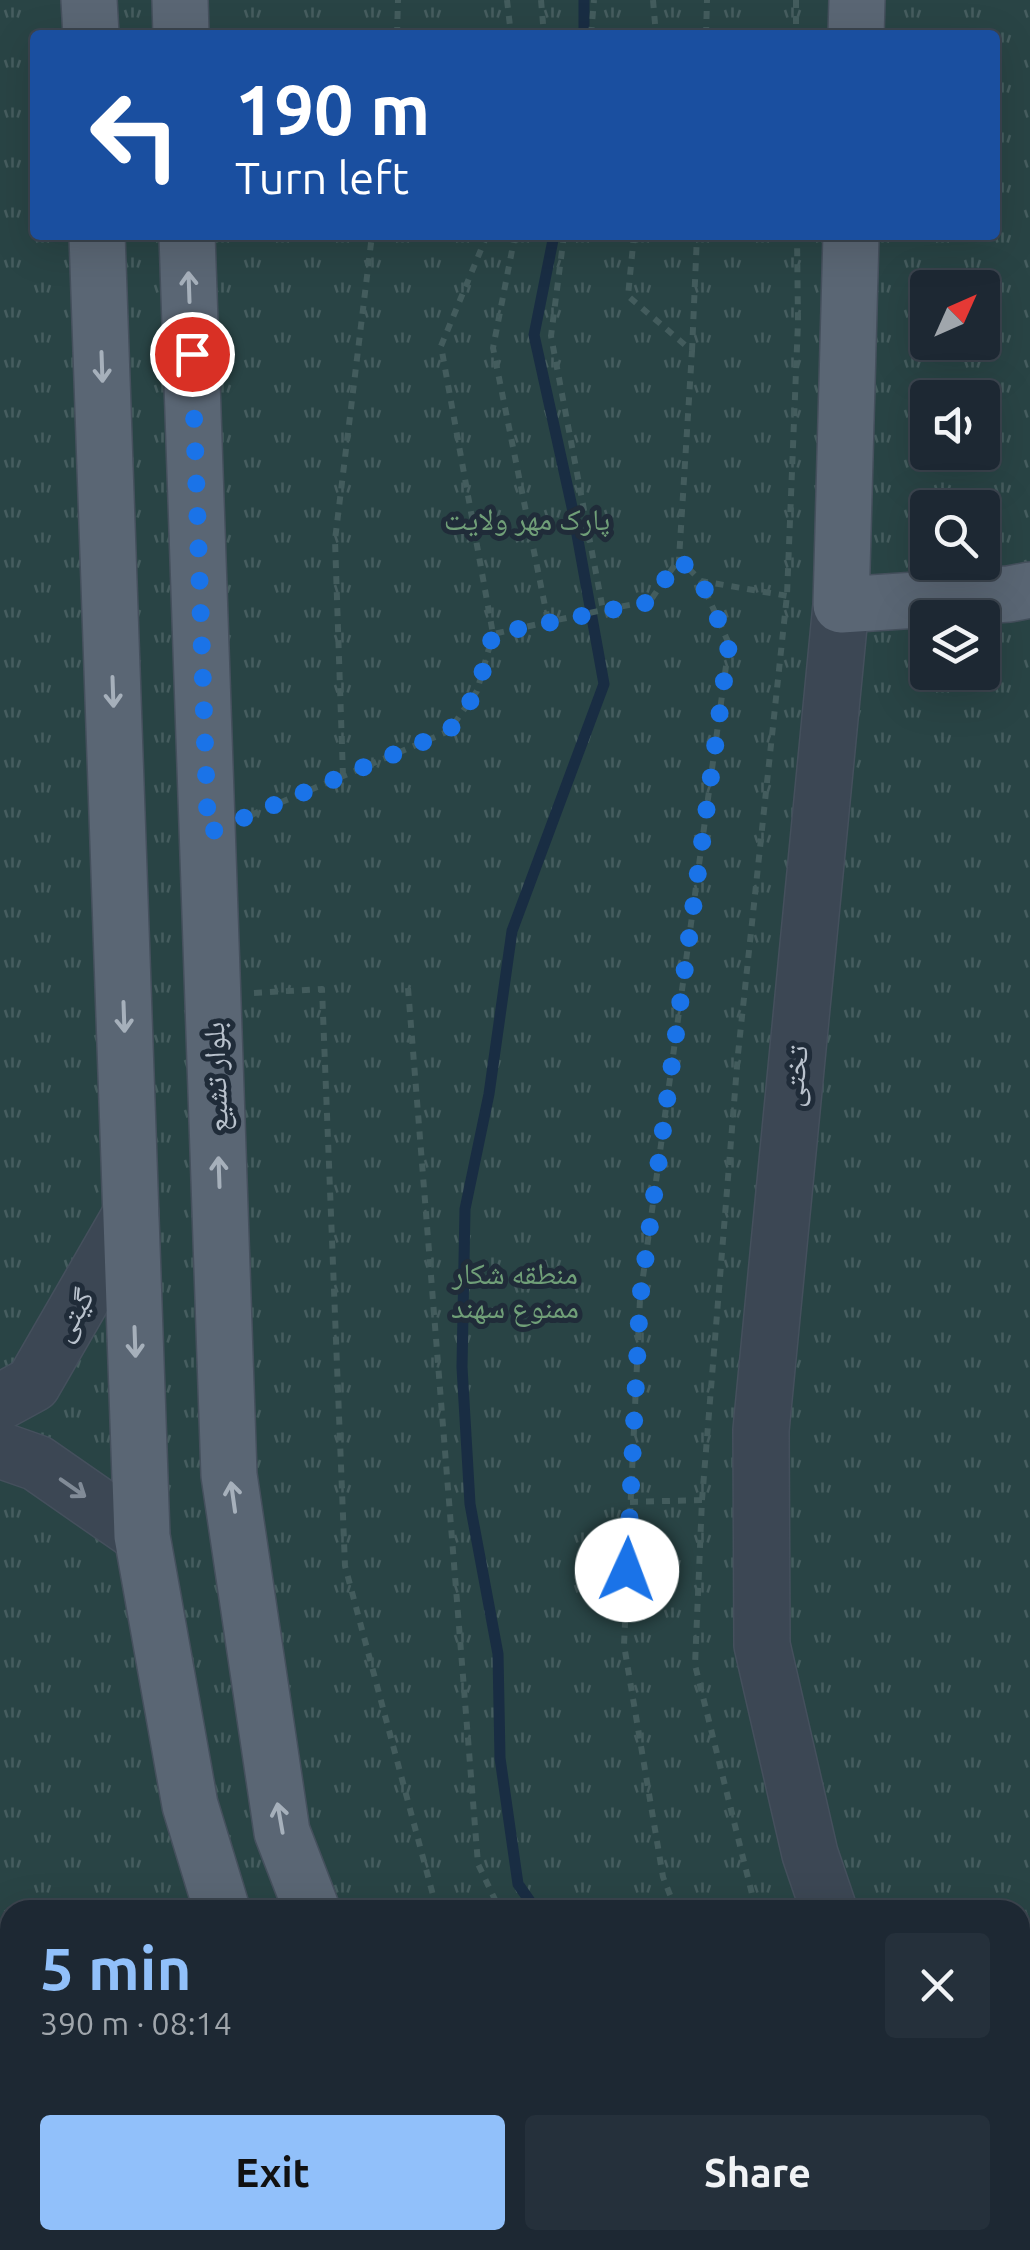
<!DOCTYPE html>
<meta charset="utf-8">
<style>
:root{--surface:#1d2833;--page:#25303b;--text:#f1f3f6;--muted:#a0a6ac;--line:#3b444e;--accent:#91c0fa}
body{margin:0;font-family:Ubuntu,"Noto Naskh Arabic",sans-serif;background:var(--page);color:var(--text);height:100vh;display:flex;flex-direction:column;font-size:38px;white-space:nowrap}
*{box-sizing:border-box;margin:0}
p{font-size:32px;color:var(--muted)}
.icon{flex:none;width:55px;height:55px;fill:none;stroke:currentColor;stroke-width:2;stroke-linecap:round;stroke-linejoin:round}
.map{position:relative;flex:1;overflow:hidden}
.panel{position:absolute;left:0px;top:1900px;width:1030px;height:350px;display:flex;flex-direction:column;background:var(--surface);border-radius:30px 30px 0 0;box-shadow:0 10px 40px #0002,0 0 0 2px var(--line)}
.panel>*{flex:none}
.guide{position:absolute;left:30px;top:30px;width:970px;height:210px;border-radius:10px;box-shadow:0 10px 40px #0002,0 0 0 2px var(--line);background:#1a4fa0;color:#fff;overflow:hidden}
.needle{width:65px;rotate:45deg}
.buttons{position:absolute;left:910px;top:270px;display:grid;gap:20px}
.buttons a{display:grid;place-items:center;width:90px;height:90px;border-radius:10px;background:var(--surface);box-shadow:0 10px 40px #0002,0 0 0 2px var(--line);font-size:50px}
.pin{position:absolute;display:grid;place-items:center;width:85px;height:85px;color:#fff;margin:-42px;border:5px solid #fff;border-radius:50%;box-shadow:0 2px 10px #0007}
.me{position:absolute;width:110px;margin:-55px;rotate:2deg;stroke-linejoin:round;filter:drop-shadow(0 0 8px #0008)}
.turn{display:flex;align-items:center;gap:35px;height:210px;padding:0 40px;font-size:45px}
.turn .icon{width:130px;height:130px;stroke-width:2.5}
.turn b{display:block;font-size:70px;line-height:85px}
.round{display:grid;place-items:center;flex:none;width:105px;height:105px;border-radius:10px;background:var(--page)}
.summary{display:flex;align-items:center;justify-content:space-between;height:170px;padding:0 40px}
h1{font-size:60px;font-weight:600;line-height:75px;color:var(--accent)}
.action{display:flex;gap:20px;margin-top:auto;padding:20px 40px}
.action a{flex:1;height:115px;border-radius:10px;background:var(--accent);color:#111;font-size:40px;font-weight:600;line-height:115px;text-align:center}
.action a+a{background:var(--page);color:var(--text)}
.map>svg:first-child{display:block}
</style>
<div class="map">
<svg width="1030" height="2250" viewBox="0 0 1030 2250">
<defs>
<pattern id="grass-tufts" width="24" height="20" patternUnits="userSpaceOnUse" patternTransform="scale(2.5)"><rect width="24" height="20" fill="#294445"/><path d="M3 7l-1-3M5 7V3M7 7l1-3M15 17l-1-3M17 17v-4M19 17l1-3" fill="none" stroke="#465d5f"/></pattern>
</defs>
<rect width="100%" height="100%" fill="#273544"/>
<path fill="url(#grass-tufts)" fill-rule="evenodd" d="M0,0H1030V2250H0ZM35,35H995V235H35ZM928,288H982V342H928ZM928,398H982V452H928ZM928,508H982V562H928ZM928,618H982V672H928ZM10,1910H1020V2240H10Z"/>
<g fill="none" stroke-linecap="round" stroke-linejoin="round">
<path stroke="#192d43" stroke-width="11" d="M584,35V0
M536,1910L518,1884L500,1758L498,1654L470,1504L462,1367L465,1209L489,1094L512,931L604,684L572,507L534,335L554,235"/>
<defs>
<path id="minor" d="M0,1402L33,1384L131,1214
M0,1450L37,1463L142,1536
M829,1910L810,1854L762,1645L761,1430L841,605
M0,2114L10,2133
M52,2240L56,2250
M986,2240L993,2250"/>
<path id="major" d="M89,0L91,35
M180,0L181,35
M856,35L857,0
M97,235L142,1536L190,1805L222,1910
M187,235L229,1475L282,1832L312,1910
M851,235L841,605L1009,594L1030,590
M344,2240L348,2250
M442,2240L446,2250"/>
</defs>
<use href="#minor" stroke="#45505d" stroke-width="58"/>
<use href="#major" stroke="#45505d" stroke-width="58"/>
<path stroke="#435c5d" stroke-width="6" stroke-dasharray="8 8" stroke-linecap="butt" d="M507,0L511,35
M541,0L544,35
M653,0L656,35
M796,0V35
M397,35L398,0
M591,35L594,0
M706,35L707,0
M487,235L441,346L493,634L603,610
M515,235L493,348L548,621
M564,235L551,336L603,610L650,601L679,559
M634,235L628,296L692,351L679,559L701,581L788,596
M692,351L697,235
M343,776L335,540L372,235
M251,815L449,731L477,691L493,634
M408,988L478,1864L500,1910
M254,993L322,989L345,1566L437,1910
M702,1500L738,1054L787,595L798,322L797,235
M630,1502L702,1500L695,1665L756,1910
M676,1910L663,1877L624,1645L640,1299L729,644L701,581"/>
<use href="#minor" stroke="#3c4754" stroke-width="55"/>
<use href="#major" stroke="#5a6674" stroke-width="55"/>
</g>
<defs><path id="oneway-shaft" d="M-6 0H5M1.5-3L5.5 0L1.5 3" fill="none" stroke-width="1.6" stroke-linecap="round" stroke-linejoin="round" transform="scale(2.5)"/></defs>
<g stroke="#a6b0bb">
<use href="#oneway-shaft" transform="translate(189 287) rotate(-92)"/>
<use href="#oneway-shaft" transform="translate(102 367) rotate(88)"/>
<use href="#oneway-shaft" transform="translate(113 692) rotate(88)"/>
<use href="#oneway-shaft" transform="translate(124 1017) rotate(88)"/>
<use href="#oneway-shaft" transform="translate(219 1172) rotate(-92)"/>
<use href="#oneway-shaft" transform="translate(135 1342) rotate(88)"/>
<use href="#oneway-shaft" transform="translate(233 1497) rotate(-98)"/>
<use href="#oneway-shaft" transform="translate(280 1818) rotate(-100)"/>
</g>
<use stroke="#818b97" href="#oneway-shaft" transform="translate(73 1488) rotate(35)"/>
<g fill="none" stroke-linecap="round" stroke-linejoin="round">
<path stroke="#1a73e8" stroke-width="18" stroke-dasharray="0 32.4" d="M192,354L208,833L449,731L477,692L493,634L650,602L679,559L701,581L729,644L640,1299L627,1570"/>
</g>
<g text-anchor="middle" stroke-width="10" stroke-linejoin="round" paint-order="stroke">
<g font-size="30" fill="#709f78" stroke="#202c39">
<text x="527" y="530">پارک مهر ولایت</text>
<text x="515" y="1284">منطقه شکار<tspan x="515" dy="34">ممنوع سهند</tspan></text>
</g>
<g font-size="30" fill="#b9c2cd" stroke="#202c39">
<text transform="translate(795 1076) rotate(-84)" y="10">تختی</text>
<text transform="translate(216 1077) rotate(-92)" y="10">بلوار تشیع</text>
<text transform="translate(73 1315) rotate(-60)" y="10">گیتی</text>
</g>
</g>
</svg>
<div class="buttons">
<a><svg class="needle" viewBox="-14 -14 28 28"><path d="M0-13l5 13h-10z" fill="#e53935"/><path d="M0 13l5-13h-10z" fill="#a0a6ac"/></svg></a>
<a><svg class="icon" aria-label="sound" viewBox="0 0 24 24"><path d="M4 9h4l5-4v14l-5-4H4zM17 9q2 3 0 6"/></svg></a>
<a><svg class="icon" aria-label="search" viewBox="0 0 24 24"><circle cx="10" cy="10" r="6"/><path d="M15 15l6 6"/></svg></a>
<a><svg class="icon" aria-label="layers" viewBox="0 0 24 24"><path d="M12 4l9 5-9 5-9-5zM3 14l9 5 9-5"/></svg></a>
</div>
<div class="pin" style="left:192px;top:354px;background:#d93025"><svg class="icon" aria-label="arrive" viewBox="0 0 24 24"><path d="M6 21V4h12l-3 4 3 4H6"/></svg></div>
<svg class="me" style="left:627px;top:1570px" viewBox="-20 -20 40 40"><circle r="19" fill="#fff"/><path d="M0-13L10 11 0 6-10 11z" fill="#1a73e8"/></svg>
<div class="guide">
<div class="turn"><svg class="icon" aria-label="left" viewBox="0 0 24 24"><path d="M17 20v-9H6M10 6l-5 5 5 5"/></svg><div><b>190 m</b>Turn left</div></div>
</div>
<section class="panel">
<div class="summary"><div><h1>5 min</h1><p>390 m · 08:14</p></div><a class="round"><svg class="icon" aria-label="close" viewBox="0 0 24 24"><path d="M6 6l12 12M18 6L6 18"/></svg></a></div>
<div class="action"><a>Exit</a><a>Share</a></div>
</section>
</div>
